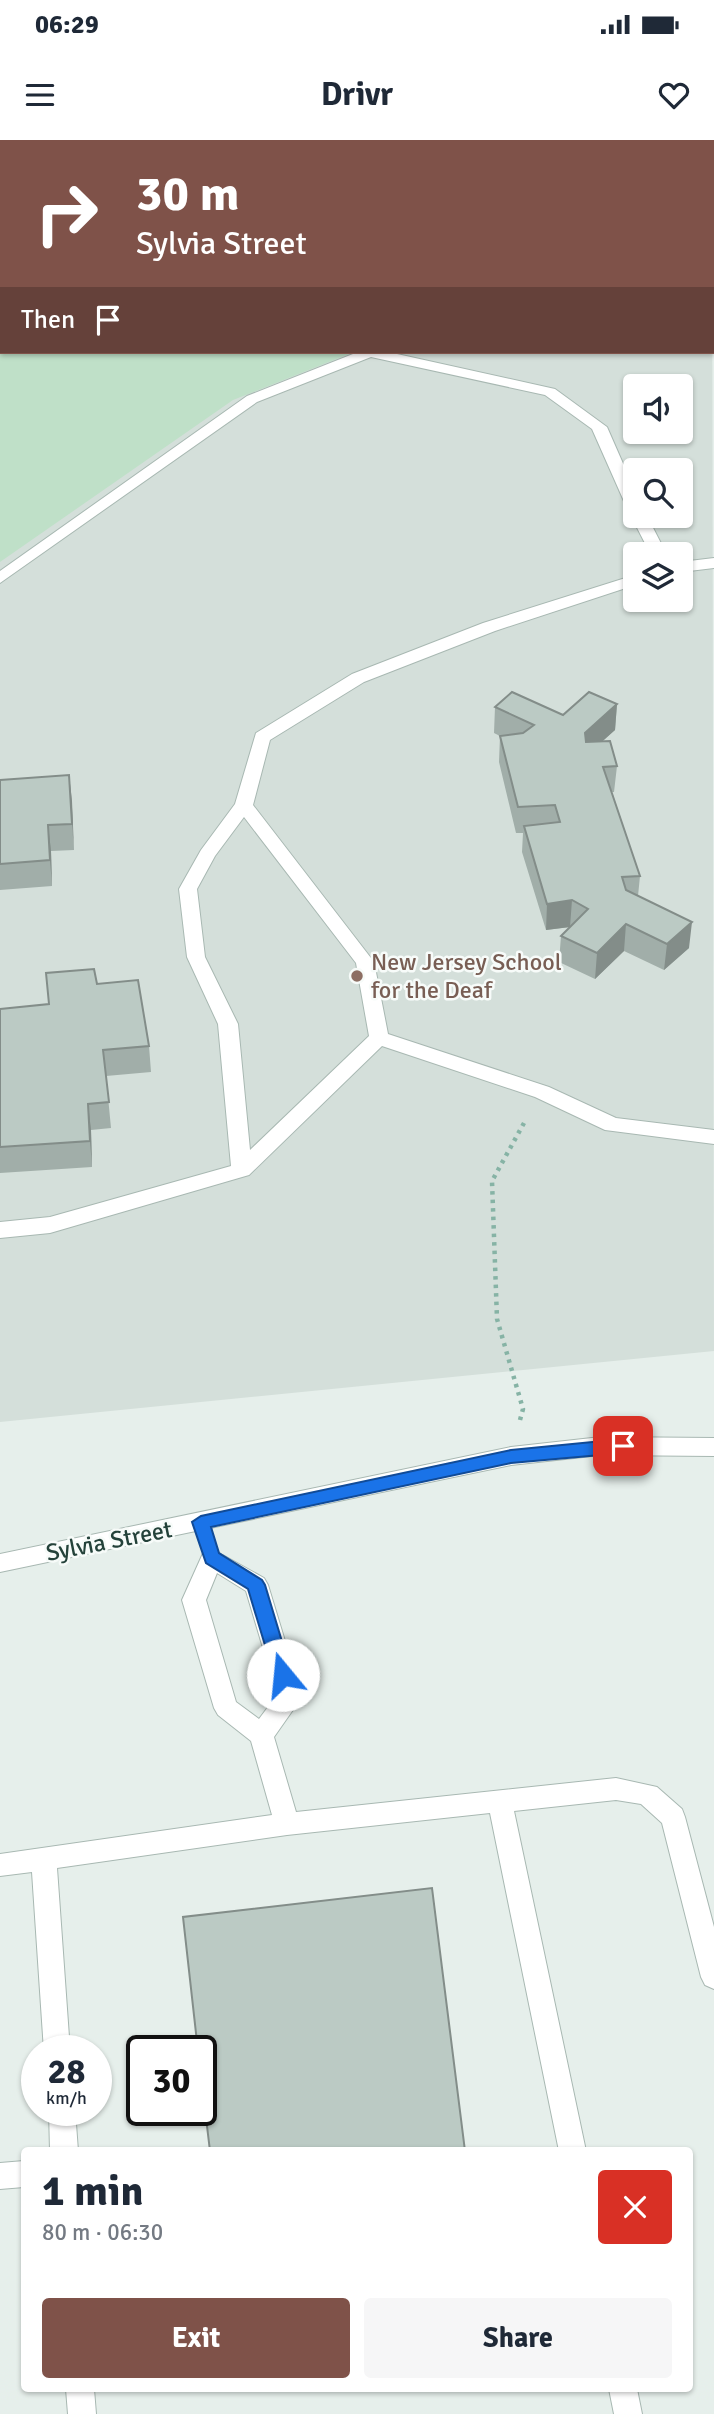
<!DOCTYPE html>
<meta charset="utf-8">
<style>
:root{--surface:#fff;--page:#f6f6f7;--text:#1f2937;--muted:#747a83;--accent:#7f5249}
body{margin:0;font-family:Signika,sans-serif;background:var(--page);color:var(--text);height:100vh;display:flex;flex-direction:column;font-size:26px;white-space:nowrap}
*{box-sizing:border-box;margin:0}
p{font-size:23px;color:var(--muted)}
.icon{flex:none;width:38px;height:38px;fill:none;stroke:currentColor;stroke-width:2;stroke-linecap:round;stroke-linejoin:round}
.map{position:relative;flex:1;overflow:hidden}
.sheet{position:absolute;left:21px;top:2007px;width:672px;height:245px;display:flex;flex-direction:column;background:var(--surface);border-radius:7px;box-shadow:0 2px 5px #0004}
.sheet>*{flex:none}
.hud{position:absolute;left:0px;top:0px;width:714px;height:214px;box-shadow:0 2px 5px #0004;background:#7f5249;color:#fff;overflow:hidden}
.fabs{position:absolute;left:623px;top:234px;display:grid;gap:14px}
.fabs a{display:grid;place-items:center;width:70px;height:70px;border-radius:7px;background:var(--surface);box-shadow:0 2px 5px #0004;font-size:35px}
.speed{position:absolute;left:21px;top:1895px;display:flex;gap:14px;font-size:35px;font-weight:700;text-align:center}
.speed>*{display:grid;place-content:center;width:91px;height:91px;border-radius:50%;background:var(--surface);box-shadow:0 2px 5px #0004;line-height:1}
.speed small{font-size:18px;font-weight:400}
.speed .limit{border:4px solid #111;border-radius:10px;background:#fff;color:#111}
.pin{position:absolute;display:grid;place-items:center;width:60px;height:60px;color:#fff;margin:-30px;border-radius:14px;box-shadow:0 4px 10px #0006}
.me{position:absolute;width:77px;margin:-38px;rotate:343deg;stroke-linejoin:round;filter:drop-shadow(0 0 5px #0008)}
.turn{display:flex;align-items:center;gap:24px;height:147px;padding:0 21px;font-size:32px}
.turn .icon{width:91px;height:91px;stroke-width:2.5}
.turn b{display:block;font-size:49px;line-height:60px}
.then{display:flex;align-items:center;height:66px;padding:0 21px;background:#0003;gap:14px;font-size:26px}
.round{display:grid;place-items:center;flex:none;width:74px;height:74px;border-radius:7px;background:var(--page)}
.summary{display:flex;align-items:center;justify-content:space-between;height:119px;padding:0 21px}
h1{font-size:42px;font-weight:700;line-height:52px}
.button{display:flex;gap:14px;margin-top:auto;padding:14px 21px}
.button a{flex:1;height:80px;border-radius:7px;background:var(--accent);color:#fff;font-size:28px;font-weight:700;line-height:80px;text-align:center}
.button a+a{background:var(--page);color:var(--text)}
.status{display:flex;justify-content:space-between;align-items:center;height:49px;padding:0 35px;background:var(--surface);direction:ltr}
.status svg{height:19px;fill:currentColor}
header{display:flex;justify-content:space-between;align-items:center;height:91px;padding:0 21px;background:var(--surface);font-size:32px;font-weight:700}
.map>svg:first-child{display:block}
</style>
<div class="status"><b>06:29</b><svg viewBox="0 0 49 12"><path d="M0 12V9h3v3zM5 12V6h3v6zM10 12V3h3v9zM15 12V0h3v12zM26 1h20v11H26zM47 4h2v5h-2z"/></svg></div>
<header><svg class="icon" aria-label="menu" viewBox="0 0 24 24"><path d="M4 6h16M4 12h16M4 18h16"/></svg>Drivr<svg class="icon" aria-label="heart" viewBox="0 0 24 24"><path d="M12 20l-8-8c-3-5 5-10 8-4 3-6 11-1 8 4z"/></svg></header>
<div class="map">
<svg width="714" height="2274" viewBox="0 0 714 2274">
<rect width="100%" height="100%" fill="#e6efeb"/>
<path fill="#d4dfda" fill-rule="evenodd" d="M712,5L714,1211L0,1282V84L2,212H712ZM635,247H681V292H635ZM635,331H681V376H635ZM635,415H681V460H635Z"/>
<path fill="#bfe0c8" d="M0,0L116,2H2V212H354L233,260L0,422Z
M434,0H714V69L712,2Z"/>
<g fill="none" stroke-linecap="round" stroke-linejoin="round">
<path fill="#8ec9d4" fill-rule="evenodd" d="M712,29H714L712,36Z
M0,185H2L0,192Z"/>
<defs>
<path id="lane" d="M712,92H714L712,101Z
M358,212H388L555,249L607,287L635,351V376H647L667,415H651L631,376L634,372L627,368L592,289L545,255L371,217L257,262L0,443V431L247,256Z
M714,418V428L681,432V422Z
M635,435V445L495,491L364,542L270,600L253,665L374,822L388,894L549,947L616,978L714,990V1004L605,990L535,957L382,906L249,1035L50,1093L0,1098V1082L50,1077L231,1026L218,884L187,817L179,749L201,710L235,664L256,593L352,534L483,483ZM244,677L356,823L369,896L250,1010L238,884L205,817L197,749L215,716Z"/>
<path id="street" d="M601,1297L714,1298V1316L601,1315L511,1325L0,1432V1414L511,1307Z
M212,1409L264,1438L268,1445L302,1557L274,1597L296,1672L616,1638L657,1647L682,1669L685,1677L714,1787V1849L705,1845L701,1837L662,1683L641,1664L616,1660L514,1671L586,2011H559L490,1673L287,1695L57,1728L70,1911H44L32,1732L0,1736V1714L272,1675L251,1601L218,1575L214,1568L182,1460L204,1411ZM217,1433L246,1451L277,1555L259,1579L236,1562L206,1460Z
M49,1970H75L78,2011H50Z
M24,2021V2047L0,2049V2023Z
M66,2249H94L96,2274H68Z
M609,2249H637L642,2274H614Z"/>
</defs>
<use href="#lane" stroke="#a8b8b2" stroke-width="2"/>
<use href="#street" stroke="#a8b8b2" stroke-width="2"/>
<path stroke="#86b3a5" stroke-width="4.5" stroke-dasharray="3.5 5" stroke-linecap="butt" d="M520,1280L523,1269L497,1179L492,1041L524,983"/>
<use href="#lane" fill="#fff" fill-rule="evenodd"/>
<use href="#street" fill="#fff" fill-rule="evenodd"/>
</g>
<path fill="#a1aea9" d="M147,0H208L205,2H152Z
M712,107H714V175H712Z
M617,564L615,590L602,601L617,626L614,652H612L640,736L638,756L689,808L664,830L624,811L595,839L559,822L561,796L570,787L546,790L522,712L523,693H516L499,622L500,596L494,593L495,567L563,575Z
M69,635L74,710L51,711L52,746L0,750V640Z
M97,844L149,906L151,932L106,936L111,988L91,990L92,1027L0,1033V869L49,864Z"/>
<path fill="#838d89" d="M184,0H208L205,2H184Z
M617,564L615,590L583,619L585,593Z
M69,635L72,661L74,710L72,684Z
M48,685L51,711L52,746L50,720Z
M572,760L570,787L546,790L547,764Z
M692,782L689,808L664,830L667,804Z
M626,784L624,811L595,839L597,813Z
M88,964L91,990L92,1027L90,1001Z"/>
<path fill="#bbcac4" stroke="#838d89" stroke-width="2" d="M712,107H714V145H712Z
M512,552L563,575L589,552L617,564L585,593L586,602L610,601L617,626L603,627L640,736L622,737L626,750L692,782L667,804L626,784L597,813L561,796L588,769L572,760L547,764L524,686L560,682L555,665L518,667L500,596L523,593L534,585L495,567Z
M69,635L72,684L48,685L50,720L0,724V640Z
M94,829L97,844L138,840L149,906L103,910L109,962L88,964L90,1001L0,1007V869L49,864L46,833Z
M432,1748L465,2011H210L201,1936V1911H198L183,1777Z"/>
<path fill="#1a73e8" stroke="#114b97" stroke-width="2" d="M623,1299L632,1306L623,1313L511,1323L211,1387L219,1413L262,1440L265,1445L292,1535L283,1542L274,1535L248,1449L206,1423L192,1382L201,1376L511,1310Z"/>
<circle fill="#8d6e63" stroke="#f7fbf9" stroke-width="2.5" cx="357" cy="836" r="7"/>
<g text-anchor="middle" stroke-width="5" stroke-linejoin="round" paint-order="stroke">
<g font-size="24" fill="#785e54" stroke="#f7fbf9" text-anchor="start">
<text x="371" y="830">New Jersey School<tspan x="371" dy="28">for the Deaf</tspan></text>
</g>
<g font-size="24" fill="#24423a" stroke="#f7fbf9">
<text transform="translate(109 1401) rotate(-11)" y="8">Sylvia Street</text>
</g>
</g>
</svg>
<div class="fabs">
<a><svg class="icon" aria-label="sound" viewBox="0 0 24 24"><path d="M4 9h4l5-4v14l-5-4H4zM17 9q2 3 0 6"/></svg></a>
<a><svg class="icon" aria-label="search" viewBox="0 0 24 24"><circle cx="10" cy="10" r="6"/><path d="M15 15l6 6"/></svg></a>
<a><svg class="icon" aria-label="layers" viewBox="0 0 24 24"><path d="M12 4l9 5-9 5-9-5zM3 14l9 5 9-5"/></svg></a>
</div>
<div class="speed"><div>28<small>km/h</small></div><div class="limit">30</div></div>
<div class="pin" style="left:623px;top:1306px;background:#d93025"><svg class="icon" aria-label="arrive" viewBox="0 0 24 24"><path d="M6 21V4h12l-3 4 3 4H6"/></svg></div>
<svg class="me" style="left:283px;top:1535px" viewBox="-20 -20 40 40"><circle r="19" fill="#fff"/><path d="M0-13L10 11 0 6-10 11z" fill="#1a73e8"/></svg>
<div class="hud">
<div class="turn"><svg class="icon" aria-label="right" viewBox="0 0 24 24"><path d="M7 20v-9h11M14 6l5 5-5 5"/></svg><div><b>30 m</b>Sylvia Street</div></div>
<div class="then">Then<svg class="icon" aria-label="arrive" viewBox="0 0 24 24"><path d="M6 21V4h12l-3 4 3 4H6"/></svg></div>
</div>
<section class="sheet">
<div class="summary"><div><h1>1 min</h1><p>80 m · 06:30</p></div><a class="round" style="background:#d93025;color:#fff"><svg class="icon" aria-label="close" viewBox="0 0 24 24"><path d="M6 6l12 12M18 6L6 18"/></svg></a></div>
<div class="button"><a>Exit</a><a>Share</a></div>
</section>
</div>
